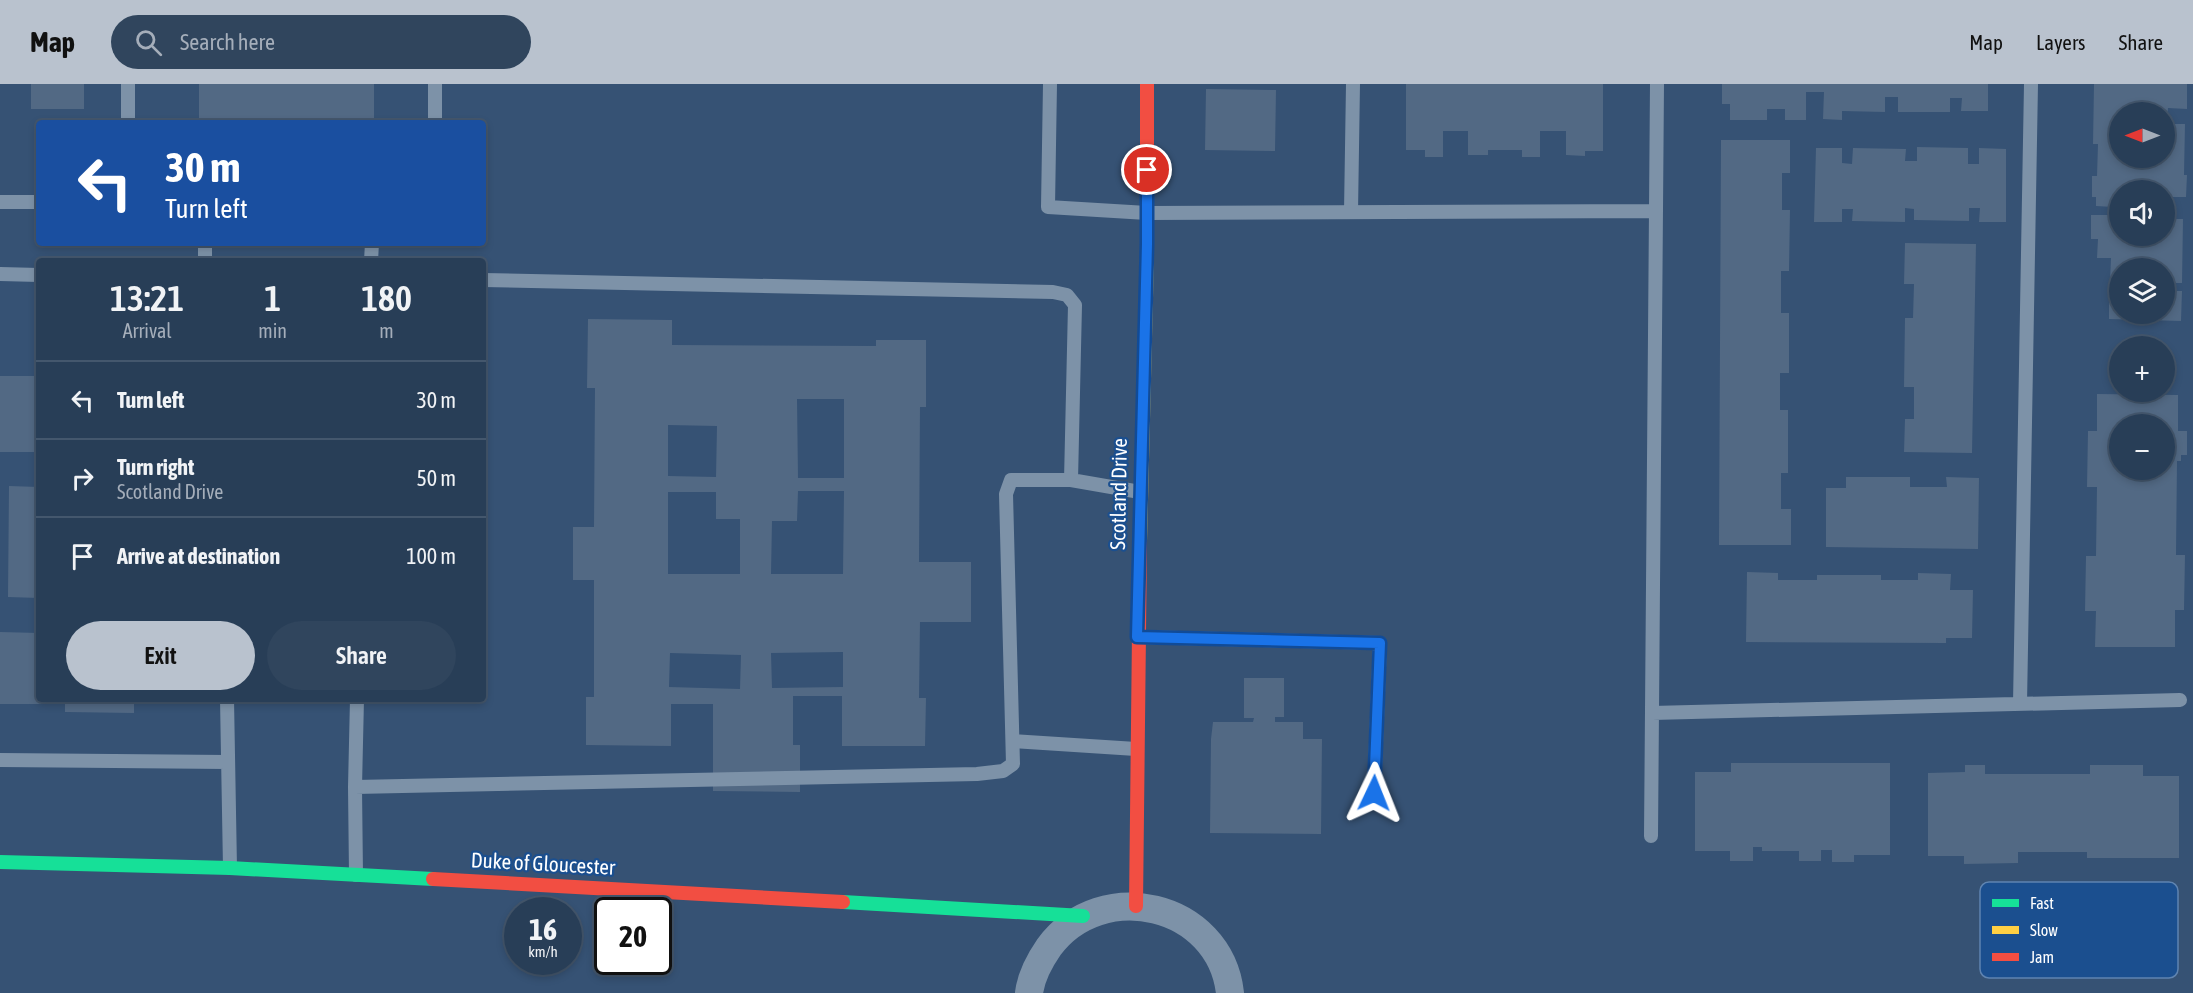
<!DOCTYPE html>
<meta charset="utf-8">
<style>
:root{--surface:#283e57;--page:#30455d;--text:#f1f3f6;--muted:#a5aeba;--line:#44576d;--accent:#b9c2ce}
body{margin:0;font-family:"Asap Condensed",sans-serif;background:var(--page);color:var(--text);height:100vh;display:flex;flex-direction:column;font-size:22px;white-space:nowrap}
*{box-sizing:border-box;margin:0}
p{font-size:20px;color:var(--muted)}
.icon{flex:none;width:33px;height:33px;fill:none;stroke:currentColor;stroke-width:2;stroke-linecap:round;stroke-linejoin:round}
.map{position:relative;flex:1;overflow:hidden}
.drawer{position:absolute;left:36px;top:174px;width:450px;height:444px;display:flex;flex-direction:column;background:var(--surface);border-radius:6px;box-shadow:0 3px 9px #0003,0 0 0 2px var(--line)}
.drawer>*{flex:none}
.banner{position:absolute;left:36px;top:36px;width:450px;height:126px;border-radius:6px;box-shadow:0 3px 9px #0003,0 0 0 2px var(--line);background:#1a4fa0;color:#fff;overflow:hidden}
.needle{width:39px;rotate:270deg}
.fabs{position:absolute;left:2109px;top:18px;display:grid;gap:12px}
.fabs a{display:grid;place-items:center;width:66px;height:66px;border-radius:50%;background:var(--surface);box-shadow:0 3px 9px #0003,0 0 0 2px var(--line);font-size:30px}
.speed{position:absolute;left:504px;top:813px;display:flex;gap:12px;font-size:30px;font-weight:700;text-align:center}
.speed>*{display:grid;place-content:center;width:78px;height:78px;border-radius:50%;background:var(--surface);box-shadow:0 3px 9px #0003,0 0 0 2px var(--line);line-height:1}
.speed small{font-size:15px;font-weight:400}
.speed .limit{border:3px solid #111;border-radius:9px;background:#fff;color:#111}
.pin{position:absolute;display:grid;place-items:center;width:51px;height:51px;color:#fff;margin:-26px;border:3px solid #fff;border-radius:50%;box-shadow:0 2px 6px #0007}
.me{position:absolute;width:66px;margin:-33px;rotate:2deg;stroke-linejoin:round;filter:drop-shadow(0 0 4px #0008)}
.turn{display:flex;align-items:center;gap:21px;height:126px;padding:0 30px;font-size:27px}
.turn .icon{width:78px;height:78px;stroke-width:2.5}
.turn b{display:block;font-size:42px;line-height:51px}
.eta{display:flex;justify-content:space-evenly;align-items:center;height:102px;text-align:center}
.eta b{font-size:36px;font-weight:600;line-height:42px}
.action{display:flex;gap:12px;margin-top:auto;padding:12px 30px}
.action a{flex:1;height:69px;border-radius:36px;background:var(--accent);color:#111;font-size:24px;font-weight:600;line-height:69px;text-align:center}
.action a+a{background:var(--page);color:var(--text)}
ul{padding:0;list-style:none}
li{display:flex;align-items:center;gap:18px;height:78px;padding:0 30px;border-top:2px solid var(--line)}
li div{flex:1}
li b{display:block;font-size:22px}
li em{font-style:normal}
header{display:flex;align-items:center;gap:36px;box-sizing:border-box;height:84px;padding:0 30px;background:var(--accent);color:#111}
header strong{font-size:28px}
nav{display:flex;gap:33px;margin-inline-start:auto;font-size:21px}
.search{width:420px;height:54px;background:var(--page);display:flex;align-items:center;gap:15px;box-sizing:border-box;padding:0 21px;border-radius:33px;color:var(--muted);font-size:22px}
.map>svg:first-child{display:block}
</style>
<header>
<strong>Map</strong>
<div class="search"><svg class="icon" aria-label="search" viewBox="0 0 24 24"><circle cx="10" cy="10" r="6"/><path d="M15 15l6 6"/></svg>Search here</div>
<nav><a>Map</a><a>Layers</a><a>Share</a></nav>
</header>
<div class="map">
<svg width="2193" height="909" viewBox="0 0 2193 909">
<rect width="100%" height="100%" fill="#365274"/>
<path fill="#526984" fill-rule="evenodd" d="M31,0H84V25H31Z
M199,0H374V39H199Z
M1406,0H1603V67H1585V72L1566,71V47H1540V73H1522V66H1488V71H1468V47H1443V73H1425V66H1406Z
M1722,0H1988V27H1961L1962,14H1950V28H1898V13H1885V28L1842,27V36L1823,35L1824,8H1806V36H1785V25H1767V36H1730V20H1722Z
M2094,0H2187V25L2168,24L2167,40H2185L2184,91H2187L2186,113H2164V106H2120V152H2164V135H2183L2182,199H2171V207H2182L2181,237L2109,235V207L2120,208V230H2164V184H2120V199L2110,198L2111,174H2097L2098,155H2091V131H2112L2113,123L2096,122V113H2092V92H2097L2098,60H2093ZM2120,28H2164V74H2120Z
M1206,5L1276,6L1275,67L1205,66Z
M1721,56H1790V89H1782V126H1790L1789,187H1781V229H1789V289H1780V326H1788V389H1781V425H1791V461H1719Z
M1917,63L1968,64V80H1979V64L2006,65V138H1979L1980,124H1969V137L1914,136V125L1905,124V138L1852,137L1853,125H1842V138H1814L1816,64H1842V79L1852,80L1853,64L1906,65L1905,77H1917Z
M1905,159L1976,160L1972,369L1904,368L1905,335H1914V303H1904L1905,234H1913L1914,200H1904Z
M588,235L672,236V261L876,262V256H926V323H920L919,478H971V538H920L919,614H926L925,662H842V612H793V661H800V708L713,707V620H671V662L586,661V613H594V496H573V443H594L595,304H587ZM797,315H844V394H798ZM668,341L717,342L716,393L668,392ZM798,407H844L843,490H771L772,437H797ZM668,408H716V435H740V490H668ZM843,568V603L772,604L771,569ZM670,569L741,571L740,605L669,603Z
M0,292H39V368H0Z
M2097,310L2178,311V347H2187V371H2181V377H2177L2176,471H2185L2184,526H2175V563H2095L2096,527H2085L2086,472H2096L2097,403H2087L2088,347H2097ZM2120,340H2164V386H2120Z
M1846,393H1910V403H1947L1946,393L1979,394L1978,465L1826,463V404H1846Z
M9,402L39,403V514L8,513Z
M1747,488L1778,489V496H1817V491H1881V496H1918V489L1951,490L1950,506H1973L1972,554H1946V559L1746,558Z
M0,548L39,549V615H134V629L65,628V620H0Z
M1244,594H1284V633H1275V638H1303V655H1322L1321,750L1210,749L1211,655L1213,638H1253L1254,634H1244Z
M1731,679H1890V771H1854V778H1832V766H1821V777H1799V767H1762V763H1753V777H1730V767H1695V688H1731Z
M1965,681H1985V690H2090V681H2143V692H2179V774H2087V768H2018V779L1964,780V772H1928V689L1965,688Z"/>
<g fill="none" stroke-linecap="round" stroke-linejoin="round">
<path stroke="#7d92a8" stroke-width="14" d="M128,0V39
M1050,0L1048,123L1147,129L1656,127
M435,39V0
M0,118H39
M1351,128L1353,0
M205,159V177
M371,177L372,159
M0,190L39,191
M483,196L1053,208L1067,211L1075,221L1071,396
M1138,553L1380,559L1374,709
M227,615L230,784
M2020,620L2031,0
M1652,629L2180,616
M1013,657L1136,665
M0,676L227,678
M355,703L977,690L1003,687L1013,680L1006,410L1011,396H1071L1140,408
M1651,752L1657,0
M356,791L355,703L357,615"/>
<path stroke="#7d92a8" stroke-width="28" d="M1029,909C1031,893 1040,876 1049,863C1101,792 1220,819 1230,909"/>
<path stroke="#16e098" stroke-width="14" d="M0,778L230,784L433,795
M843,818L1083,832"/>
<path stroke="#ffcf43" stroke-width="14" d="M1140,457L1147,173"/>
<path stroke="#f24e42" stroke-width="14" d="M1147,173V0
M433,795L843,818
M1136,822L1140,457"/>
</g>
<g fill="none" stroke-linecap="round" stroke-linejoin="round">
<defs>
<path id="route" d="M1147,86V160L1137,553L1380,559L1374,709"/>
</defs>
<use href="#route" stroke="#114b97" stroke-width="15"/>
<use href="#route" stroke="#1a73e8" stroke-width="10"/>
</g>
<g text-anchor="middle" stroke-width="4.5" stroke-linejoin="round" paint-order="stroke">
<g font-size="21" fill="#fff" stroke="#1b4f8f">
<text transform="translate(1119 410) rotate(-89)" y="7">Scotland Drive</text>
<text transform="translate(543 780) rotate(3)" y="7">Duke of Gloucester</text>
</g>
</g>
<rect x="1980" y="798" width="198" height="96" rx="9" fill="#1b4f8f" stroke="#5f84b1" stroke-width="1.5"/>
<rect x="1992" y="815" width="27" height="8" fill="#16e098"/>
<rect x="1992" y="842" width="27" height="8" fill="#ffcf43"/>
<rect x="1992" y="869" width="27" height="8" fill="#f24e42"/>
<g font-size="16" fill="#fff">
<text x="2030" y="825">Fast</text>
<text x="2030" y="852">Slow</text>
<text x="2030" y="879">Jam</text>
</g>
</svg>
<div class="fabs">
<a><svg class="needle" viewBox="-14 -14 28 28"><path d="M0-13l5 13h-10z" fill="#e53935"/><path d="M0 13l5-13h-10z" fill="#a5aeba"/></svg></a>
<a><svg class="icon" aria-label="sound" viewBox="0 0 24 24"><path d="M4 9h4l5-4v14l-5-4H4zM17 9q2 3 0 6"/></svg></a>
<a><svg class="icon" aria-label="layers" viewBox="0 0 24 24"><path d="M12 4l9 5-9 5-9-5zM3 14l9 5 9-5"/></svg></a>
<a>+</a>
<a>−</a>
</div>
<div class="speed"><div>16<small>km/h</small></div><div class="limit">20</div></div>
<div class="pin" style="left:1147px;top:86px;background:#d93025"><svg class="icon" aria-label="arrive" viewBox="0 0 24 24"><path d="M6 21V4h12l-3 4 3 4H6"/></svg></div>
<svg class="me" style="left:1374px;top:709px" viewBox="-20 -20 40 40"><path d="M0-17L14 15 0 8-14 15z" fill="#1a73e8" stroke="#fff" stroke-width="4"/></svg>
<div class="banner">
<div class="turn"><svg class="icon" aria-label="left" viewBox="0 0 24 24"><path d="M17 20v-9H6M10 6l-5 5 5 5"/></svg><div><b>30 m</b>Turn left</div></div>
</div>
<section class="drawer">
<div class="eta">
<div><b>13:21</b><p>Arrival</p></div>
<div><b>1</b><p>min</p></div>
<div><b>180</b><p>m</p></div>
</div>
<ul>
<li><svg class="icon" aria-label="left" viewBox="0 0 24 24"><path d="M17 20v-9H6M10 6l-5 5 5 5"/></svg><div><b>Turn left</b></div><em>30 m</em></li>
<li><svg class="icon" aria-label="right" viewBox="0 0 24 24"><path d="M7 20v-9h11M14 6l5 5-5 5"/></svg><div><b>Turn right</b><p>Scotland Drive</p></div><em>50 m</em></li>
<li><svg class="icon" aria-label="arrive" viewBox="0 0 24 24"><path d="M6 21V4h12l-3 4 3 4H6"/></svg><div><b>Arrive at destination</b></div><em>100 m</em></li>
</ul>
<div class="action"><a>Exit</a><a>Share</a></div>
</section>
</div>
